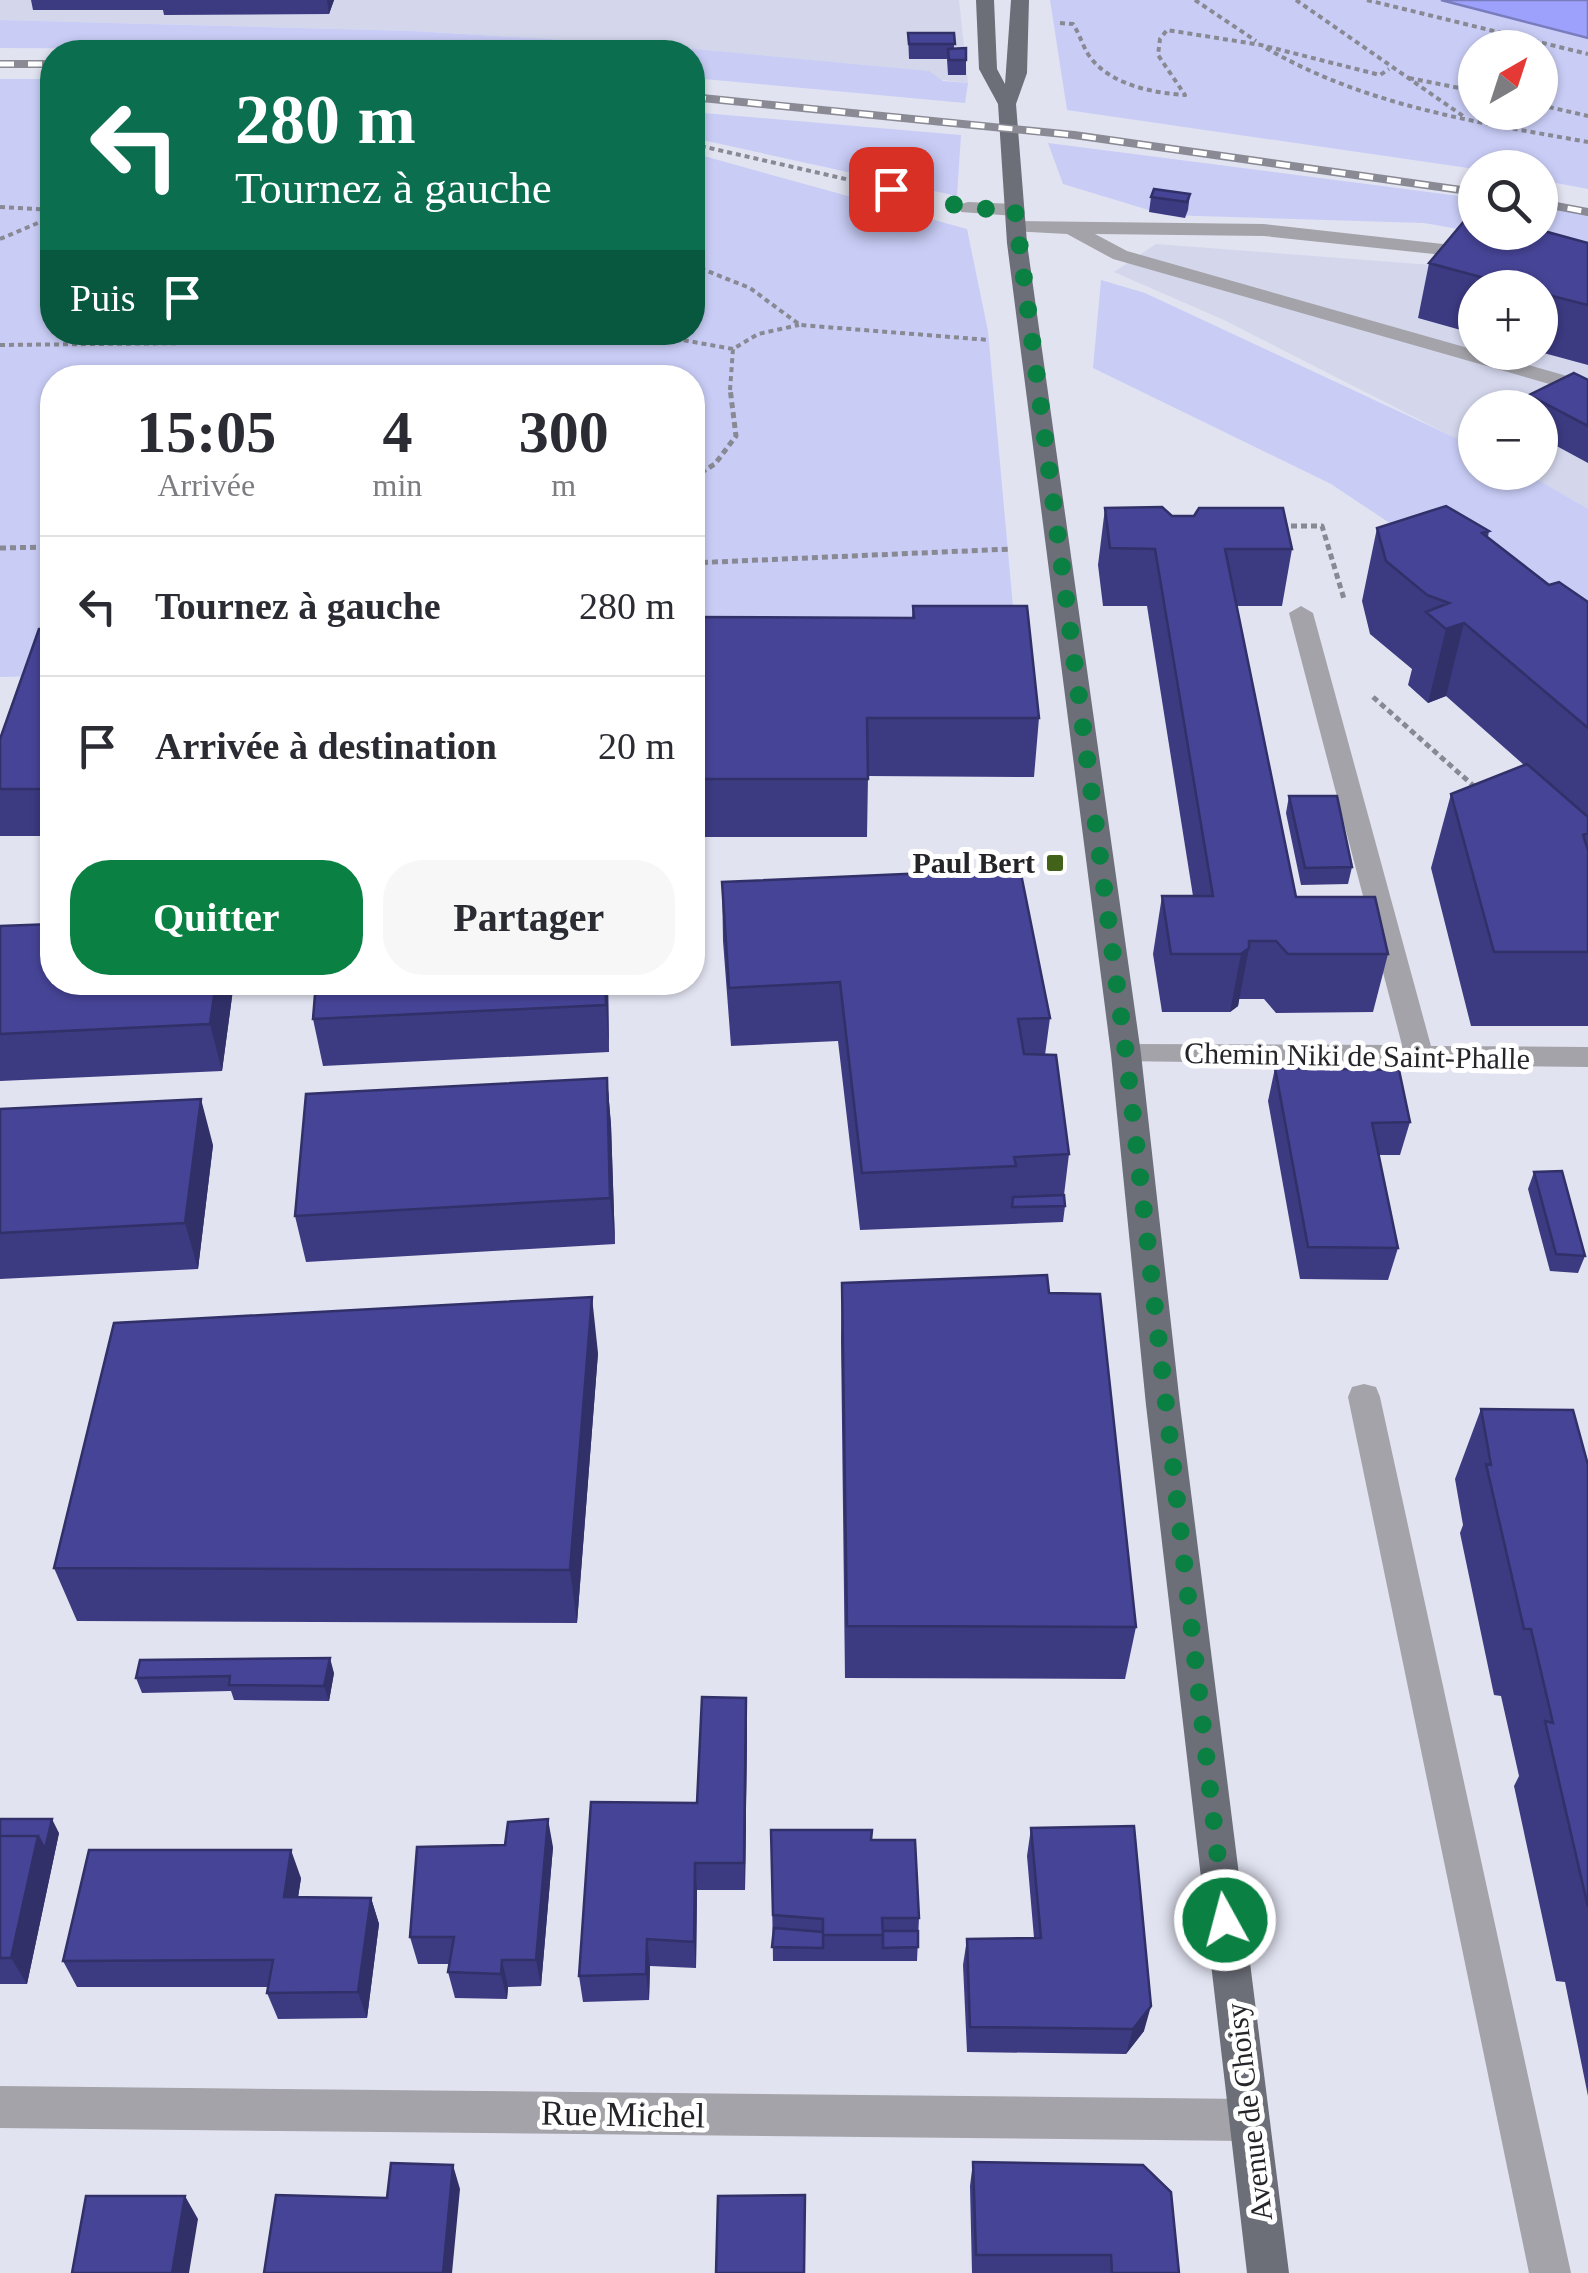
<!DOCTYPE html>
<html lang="fr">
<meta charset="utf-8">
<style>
:root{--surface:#fff;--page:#f7f7f7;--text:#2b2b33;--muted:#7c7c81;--line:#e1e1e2;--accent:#0b8043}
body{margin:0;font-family:"Times New Roman",serif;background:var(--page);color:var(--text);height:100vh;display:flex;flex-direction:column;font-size:38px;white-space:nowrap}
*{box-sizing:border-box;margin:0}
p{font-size:32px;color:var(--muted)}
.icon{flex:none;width:55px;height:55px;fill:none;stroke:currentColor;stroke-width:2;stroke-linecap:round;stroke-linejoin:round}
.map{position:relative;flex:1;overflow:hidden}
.details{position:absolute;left:40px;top:365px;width:665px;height:630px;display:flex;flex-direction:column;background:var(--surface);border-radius:40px;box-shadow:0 2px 8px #0004}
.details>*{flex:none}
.guide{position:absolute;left:40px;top:40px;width:665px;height:305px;border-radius:40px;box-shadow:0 2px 8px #0004;background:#0b6e4f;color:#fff;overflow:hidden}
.needle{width:65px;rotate:39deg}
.fabs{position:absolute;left:1458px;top:30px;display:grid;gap:20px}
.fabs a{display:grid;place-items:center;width:100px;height:100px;border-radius:50%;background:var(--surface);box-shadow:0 2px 8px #0004;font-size:50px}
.pin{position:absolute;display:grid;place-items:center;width:85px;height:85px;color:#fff;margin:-42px;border-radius:20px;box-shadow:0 5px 15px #0006}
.me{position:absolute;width:110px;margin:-55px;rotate:353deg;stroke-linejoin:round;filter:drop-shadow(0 0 8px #0008)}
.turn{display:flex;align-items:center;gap:35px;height:210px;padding:0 30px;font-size:45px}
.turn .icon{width:130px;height:130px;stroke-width:2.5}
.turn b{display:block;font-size:70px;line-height:85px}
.then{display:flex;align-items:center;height:95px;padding:0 30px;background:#0003;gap:20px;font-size:38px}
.eta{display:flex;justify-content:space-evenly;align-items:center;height:170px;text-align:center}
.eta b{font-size:60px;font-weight:700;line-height:70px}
.cta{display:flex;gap:20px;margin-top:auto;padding:20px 30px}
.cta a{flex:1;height:115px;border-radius:40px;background:var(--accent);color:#fff;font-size:40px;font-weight:700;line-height:115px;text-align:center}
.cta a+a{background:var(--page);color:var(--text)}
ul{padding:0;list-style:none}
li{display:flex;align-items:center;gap:30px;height:140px;padding:0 30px;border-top:2px solid var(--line)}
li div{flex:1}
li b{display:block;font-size:38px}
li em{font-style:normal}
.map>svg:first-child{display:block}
</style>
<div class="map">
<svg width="1588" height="2273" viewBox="0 0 1588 2273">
<rect width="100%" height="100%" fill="#e1e3f1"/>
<path fill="#d4d7ec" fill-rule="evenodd" d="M0,0H959L968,83L651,45L413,31L0,20Z
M1156,244L1472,268L1588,288V512L1521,473L1540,472V408H1475V448L1224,320L1114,272ZM1475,288H1540V352H1475Z"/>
<path fill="#c9cdf6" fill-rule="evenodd" d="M1050,0H1588V189L1540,180V168L1475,169L1067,110ZM1475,48H1540V112H1475Z
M0,20L413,31L651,45L929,71L943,81L968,83L965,103L693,78L692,52L0,48Z
M0,79H52V332H692L693,153L967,229L988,331L1018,662L693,667L692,378H52V676L0,677Z
M692,112L961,135L957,196L693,138Z
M1048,143L1475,198V232L1424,223L1165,215L1063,184Z
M1540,207L1588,214V254L1540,232Z
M1101,280L1145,293L1475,447V472L1526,473L1588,509V655L1331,484L1093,368Z"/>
<path fill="#9da1fc" stroke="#797cbd" stroke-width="2.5" d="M1441,0H1588V38Z"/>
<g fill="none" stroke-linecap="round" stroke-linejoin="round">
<path stroke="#888993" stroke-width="4" stroke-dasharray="5 4" stroke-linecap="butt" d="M1195,0L1256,41
M1296,0L1463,116
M1367,0L1588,54
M1060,23L1073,24C1079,33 1082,44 1088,54C1107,84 1152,93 1185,95L1158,55L1160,39L1167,30L1261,45L1380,75L1389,69
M1266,48C1366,106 1476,122 1588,142
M1409,78L1475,91
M1540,105L1588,116
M692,144L933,199
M0,207L52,210
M0,239L52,217
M692,265L750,288L800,325L989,340
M0,345L671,338L733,349
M730,390L733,349L758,334L799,325"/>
<path stroke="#888993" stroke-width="5" stroke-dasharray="6 4" stroke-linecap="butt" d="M692,478L715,464L736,436L730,388
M1281,526H1322L1344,599
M0,548L52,547
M692,563L1011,549
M1373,697L1476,788"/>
<path fill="#a3a3a9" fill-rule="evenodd" d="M968,202L1015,204L1025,210L1015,216L961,212V204Z
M1016,221L1264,224L1488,249V257L1481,259L1264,236L1095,234L1127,251L1588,382V395L1113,259L1067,234L1009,231L1006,227Z
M1301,606L1313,613L1431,1046L1588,1047V1067L1116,1061L1111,1054L1116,1047L1126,1044L1402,1045L1289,613Z
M1364,1384L1376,1387L1380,1397L1571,2273H1529L1348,1397L1352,1387Z
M0,2086L1247,2099L1262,2105L1268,2120L1262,2135L1247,2141L0,2128Z"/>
<path fill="#6c6e78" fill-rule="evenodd" d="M976,0H994L997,69L1005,84L1011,0H1029L1027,73L1016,104L1027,243L1141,1054L1180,1405L1289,2273H1247L1146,1405L1111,1054L1007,243L998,104L979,69Z"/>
<defs>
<path id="rail" d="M0,64H52
M692,97L1074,135L1475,192
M1540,203L1588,212"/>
</defs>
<use href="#rail" stroke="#898a94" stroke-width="8"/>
<use href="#rail" stroke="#fff" stroke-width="5" stroke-dasharray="14" stroke-linecap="butt"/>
</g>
<path fill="#3c3a81" d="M31,0H334L329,14L164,15L163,10H33Z
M908,33H954V49L966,60V75H948L947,59H909Z
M1190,194L1188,210L1185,218L1149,212L1151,197Z
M1588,243V365L1540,352V288H1475V334L1418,318L1429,263Z
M1588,380V463L1540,437V408H1526L1529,395Z
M1105,508L1172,516L1292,549L1282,606H1236L1296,897L1388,954L1373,1012L1276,1013L1264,999H1239L1238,1006L1230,1012H1162L1153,954L1162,896H1193L1147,606H1103L1098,565Z
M1377,528L1489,531L1488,537L1549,585L1588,602V1026H1471L1431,868L1451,794L1524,765L1446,696L1428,703L1408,685L1412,669L1370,634L1362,601Z
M913,606L1039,718L1034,777L868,776L867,837H692V617L912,618Z
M52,629V836H0V739Z
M1289,796L1352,867L1348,884L1301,885L1286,813Z
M722,882L1050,1018L1045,1055L1069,1154L1064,1195L1065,1206L1063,1222L860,1230L838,1041L731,1046L723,941Z
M0,926L234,982L222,1071L0,1081Z
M608,982L609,1052L323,1066L313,1019Z
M1275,1068L1410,1122L1400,1155H1378L1398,1248L1388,1280L1300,1279L1268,1101Z
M607,1078L611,1125L615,1244L306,1262L295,1216Z
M0,1109L213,1145L198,1269L0,1279Z
M1534,1172L1585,1256L1578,1273L1550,1271L1528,1189Z
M842,1283L1049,1293L1136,1627L1125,1679L845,1678L841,1340Z
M598,1353L577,1623L77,1621L54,1568Z
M1481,1409L1588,1465V2096L1565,1982L1556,1981L1514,1786L1519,1776L1501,1696L1494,1695L1460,1533L1463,1525L1455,1479Z
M334,1673L329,1701L234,1700L231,1691L142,1693L136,1678Z
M747,1727L745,1890H697L696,1968L650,1966L649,2000L583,2002L579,1976L697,1803Z
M0,1819L59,1833L27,1984H0Z
M1031,1828L1144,2031L1126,2054L967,2052L963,1965L967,1939L1034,1938L1027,1856Z
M771,1830L871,1840L919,1918L917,1961H773Z
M553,1847L541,1986L508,1987L507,1999L455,1998L448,1972L450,1964H418L410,1937Z
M301,1878L298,1897L371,1898L379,1924L367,2018L278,2019L267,1993L268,1987H77L63,1961Z
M973,2162L1179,2273H972L970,2186Z"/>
<path fill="#313069" d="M327,0H334L329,14Z
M1464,623L1446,696L1428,703L1446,629Z
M1249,948L1238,1006L1230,1012L1241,954Z
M216,982H234L222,1071L210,1024Z
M605,982H608L609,1052L606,1005Z
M607,1078L611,1125L615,1244L610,1198Z
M201,1099L213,1145L198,1269L185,1223Z
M592,1297L598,1353L577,1623L570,1570Z
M330,1658L334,1673L329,1701L324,1686Z
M746,1698L747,1727L745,1890L744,1863Z
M52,1819L59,1833L27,1984L11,1958L38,1836Z
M548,1819L553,1847L541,1986L536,1960Z
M291,1850L301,1878L294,1924L284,1897Z
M695,1863L697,1890L696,1968L694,1942Z
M371,1898L379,1924L367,2018L358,1992Z
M647,1939L650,1966L649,2000L646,1974Z
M502,1960L508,1987L507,1999L501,1974Z
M1151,2006L1144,2031L1126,2054L1133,2029Z
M453,2165L460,2189L452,2273H443Z
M185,2196L198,2219L189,2273H172Z"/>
<path fill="#464496" stroke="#313069" stroke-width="2.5" d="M908,33H954L955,44H909Z
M966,48V60H949L948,49Z
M1154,189L1190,194L1187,202L1151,197Z
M1471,213L1475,214V232H1540V230L1588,243V305L1540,293V288H1521L1429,263Z
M1574,373L1588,380V426L1529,395Z
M1446,506L1489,531L1482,533L1549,585L1559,582L1588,602V728L1464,623L1446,629L1426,612L1449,603L1427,595L1386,561L1377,528Z
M1162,507L1172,516H1194L1199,508H1283L1292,549H1225L1296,897H1375L1388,954H1288L1276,941H1249V948L1241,954H1171L1162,896H1213L1155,549L1110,548L1105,508Z
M913,606H1027L1039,718H867L868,779H692V617L914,618Z
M39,629H52V789H0V739Z
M1527,764L1588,817V833L1583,835L1588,850V952H1494L1451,794Z
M1289,796H1337L1352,867L1305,868Z
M1020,869L1050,1018L1018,1019L1024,1054L1056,1055L1069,1154L1014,1157L1016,1166L862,1173L840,982L729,988L722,882Z
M52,924V982H216L210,1024L0,1034V926Z
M316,982H605L606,1005L313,1019Z
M1275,1068L1399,1070L1410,1122L1372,1123L1398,1248L1308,1247Z
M607,1078L610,1198L295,1216L306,1094Z
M201,1099L185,1223L0,1233V1109Z
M1562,1171L1585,1256L1556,1254L1534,1172Z
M1064,1195L1065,1206L1012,1207L1013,1197Z
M1047,1275L1049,1293L1100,1294L1136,1627L847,1626L842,1283Z
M592,1297L570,1570L54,1568L114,1323Z
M1481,1409L1573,1410L1588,1465V1907L1545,1721L1553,1723L1531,1629H1524L1486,1464L1491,1465Z
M330,1658L324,1686L229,1685L230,1676L136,1678L140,1660Z
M702,1697L746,1698L744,1863H695L694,1942L647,1939L646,1974L579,1976L591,1802L697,1803Z
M0,1819H52L45,1849L38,1836H0Z
M548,1819L536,1960H502L501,1974L448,1972L454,1937H410L417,1847L505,1845L508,1822Z
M1134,1826L1151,2006L1133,2029L970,2027L967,1939L1041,1938L1031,1828Z
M771,1830H872L871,1840H915L919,1918H882L883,1935H823V1919L773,1915Z
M0,1836H38L11,1958H0Z
M89,1850H291L284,1897L371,1898L358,1992L267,1993L273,1960L63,1961Z
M774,1928L823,1932V1948L772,1947Z
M883,1931H918V1947L883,1948Z
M973,2162L1143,2165L1171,2192L1179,2273H1112L1111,2255H976Z
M391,2163L453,2165L443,2273H264L276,2195L387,2198Z
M805,2195L804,2273H716L718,2196Z
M86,2196H185L172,2273H72Z"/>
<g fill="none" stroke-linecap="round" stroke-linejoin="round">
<path stroke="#0b8043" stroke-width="18" stroke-dasharray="0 32.4" d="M891,189L968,208L1015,210L1126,1054L1225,1920"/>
</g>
<rect fill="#416218" stroke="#fff" stroke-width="4" x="1045" y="853" width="20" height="20" rx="5"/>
<g text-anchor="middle" stroke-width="10" stroke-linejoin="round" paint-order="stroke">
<g font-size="30" font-weight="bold" fill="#242429" stroke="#fff" text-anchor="end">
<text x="1035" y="873">Paul Bert</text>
</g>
<g font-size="30" fill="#242429" stroke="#fff">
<text transform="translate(1357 1056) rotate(1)" y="10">Chemin Niki de Saint-Phalle</text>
<text transform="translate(1249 2112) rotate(-97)" y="10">Avenue de Choisy</text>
</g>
<g font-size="35" fill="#242429" stroke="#fff">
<text transform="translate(623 2114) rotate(1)" y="12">Rue Michel</text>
</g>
</g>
</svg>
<div class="fabs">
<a><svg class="needle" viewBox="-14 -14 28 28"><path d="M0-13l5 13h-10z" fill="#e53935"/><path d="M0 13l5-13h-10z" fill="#7c7c81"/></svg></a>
<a><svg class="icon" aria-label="search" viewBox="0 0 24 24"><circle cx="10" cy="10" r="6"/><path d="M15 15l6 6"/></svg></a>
<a>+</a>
<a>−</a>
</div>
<div class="pin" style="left:891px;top:189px;background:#d93025"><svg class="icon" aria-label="arrive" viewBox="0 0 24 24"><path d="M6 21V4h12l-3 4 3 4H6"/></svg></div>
<svg class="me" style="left:1225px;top:1920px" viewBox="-20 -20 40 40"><circle r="17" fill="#0b8043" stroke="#fff" stroke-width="3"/><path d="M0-11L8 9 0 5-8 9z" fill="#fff"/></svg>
<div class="guide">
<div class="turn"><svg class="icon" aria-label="left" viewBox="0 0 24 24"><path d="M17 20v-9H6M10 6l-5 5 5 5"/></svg><div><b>280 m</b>Tournez à gauche</div></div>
<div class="then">Puis<svg class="icon" aria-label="arrive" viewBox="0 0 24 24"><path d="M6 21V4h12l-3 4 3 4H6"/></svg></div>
</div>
<section class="details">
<div class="eta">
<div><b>15:05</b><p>Arrivée</p></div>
<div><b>4</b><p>min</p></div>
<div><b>300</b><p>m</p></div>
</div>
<ul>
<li><svg class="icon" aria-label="left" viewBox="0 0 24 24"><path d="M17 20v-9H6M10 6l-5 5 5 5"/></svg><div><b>Tournez à gauche</b></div><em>280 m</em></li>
<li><svg class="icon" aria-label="arrive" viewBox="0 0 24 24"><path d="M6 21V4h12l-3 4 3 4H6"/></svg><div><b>Arrivée à destination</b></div><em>20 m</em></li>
</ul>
<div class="cta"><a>Quitter</a><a>Partager</a></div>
</section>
</div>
